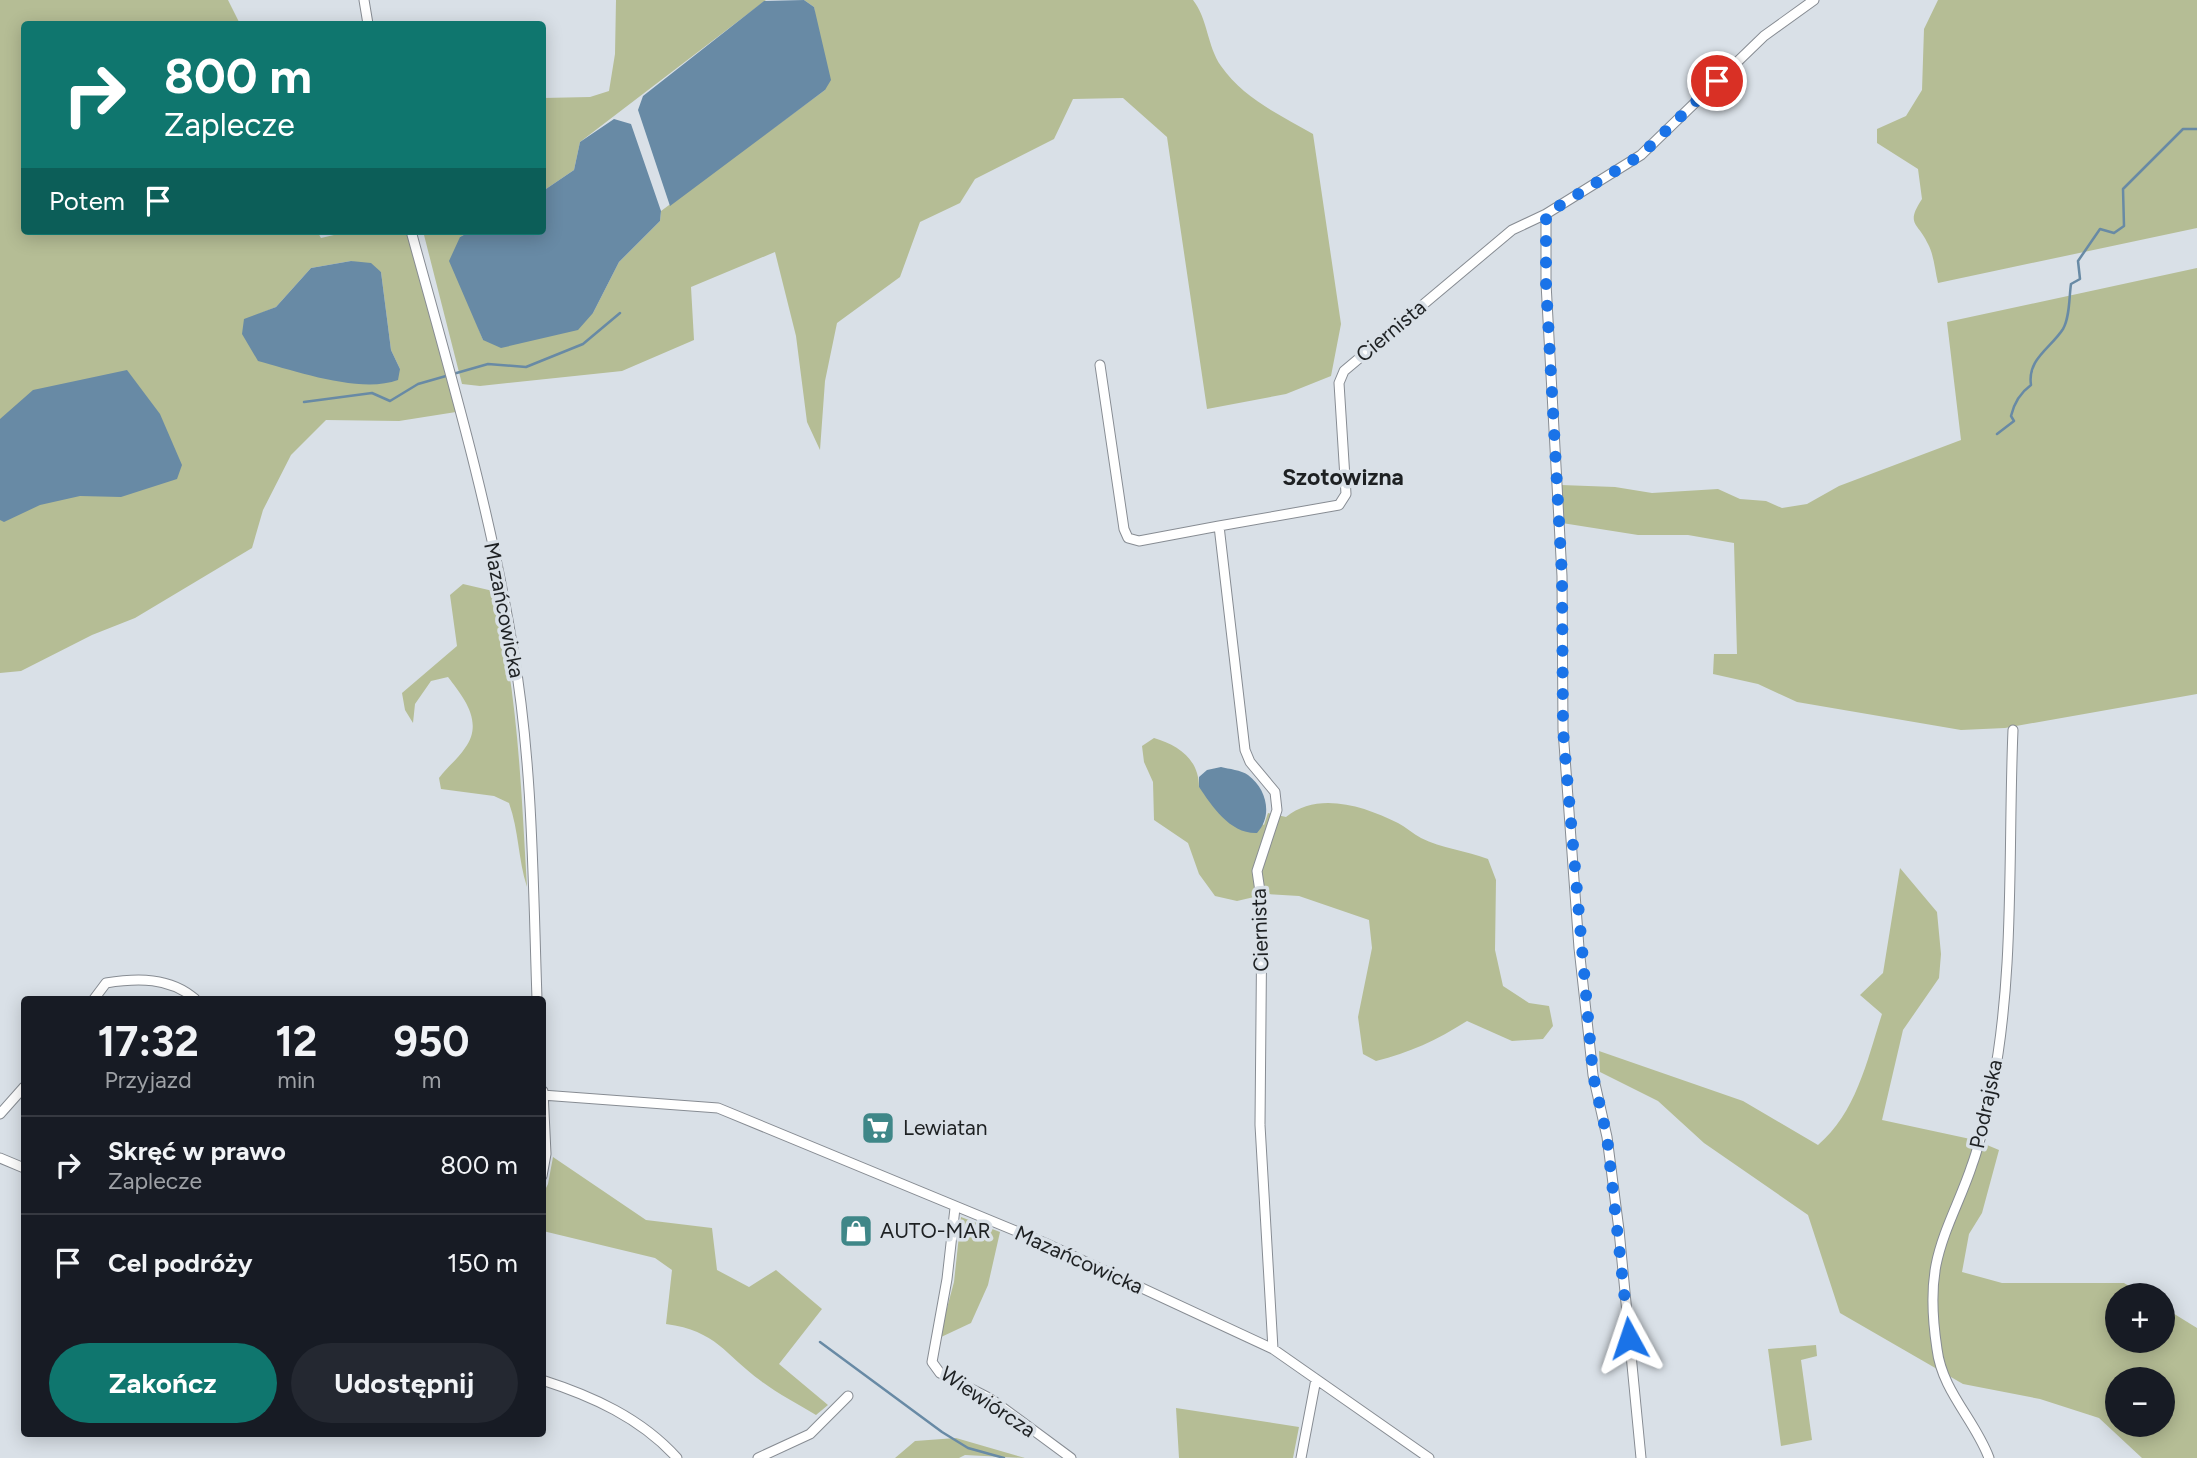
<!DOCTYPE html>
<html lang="pl">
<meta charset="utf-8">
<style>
:root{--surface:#171b24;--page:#242831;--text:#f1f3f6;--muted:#9ea1a6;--line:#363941;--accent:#0f766e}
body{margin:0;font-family:Figtree,sans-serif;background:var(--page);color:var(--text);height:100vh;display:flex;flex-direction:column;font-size:26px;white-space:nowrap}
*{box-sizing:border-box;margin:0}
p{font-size:23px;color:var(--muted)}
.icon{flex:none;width:38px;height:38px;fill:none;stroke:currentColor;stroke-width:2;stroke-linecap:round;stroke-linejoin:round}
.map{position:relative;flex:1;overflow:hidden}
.sheet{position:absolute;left:21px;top:996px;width:525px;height:441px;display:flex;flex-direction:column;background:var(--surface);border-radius:7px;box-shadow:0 4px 18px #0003}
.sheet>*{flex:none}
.hud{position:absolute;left:21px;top:21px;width:525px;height:214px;border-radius:7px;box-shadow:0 4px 18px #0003;background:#0f766e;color:#fff;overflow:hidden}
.fabs{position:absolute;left:2105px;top:1283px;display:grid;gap:14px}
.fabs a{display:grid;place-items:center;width:70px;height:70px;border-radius:50%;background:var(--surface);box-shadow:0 4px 18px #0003;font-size:35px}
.pin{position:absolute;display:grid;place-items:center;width:60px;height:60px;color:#fff;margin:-30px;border:4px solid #fff;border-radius:50%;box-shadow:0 2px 7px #0007}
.me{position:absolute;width:77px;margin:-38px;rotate:355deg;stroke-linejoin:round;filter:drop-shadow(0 0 5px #0008)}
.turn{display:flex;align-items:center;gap:24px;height:147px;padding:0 28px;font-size:32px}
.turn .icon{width:91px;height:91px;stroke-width:2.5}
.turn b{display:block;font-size:49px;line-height:60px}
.then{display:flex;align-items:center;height:66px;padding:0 28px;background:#0003;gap:14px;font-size:26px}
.eta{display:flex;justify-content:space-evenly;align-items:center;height:119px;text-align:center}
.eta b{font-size:42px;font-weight:700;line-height:49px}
.cta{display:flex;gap:14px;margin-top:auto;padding:14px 28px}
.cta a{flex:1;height:80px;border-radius:42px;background:var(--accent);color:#fff;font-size:28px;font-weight:700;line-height:80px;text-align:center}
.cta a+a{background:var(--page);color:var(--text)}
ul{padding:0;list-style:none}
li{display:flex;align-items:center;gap:21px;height:98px;padding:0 28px;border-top:2px solid var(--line)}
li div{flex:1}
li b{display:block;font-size:26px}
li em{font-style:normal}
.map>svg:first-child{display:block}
</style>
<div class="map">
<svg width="2197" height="1458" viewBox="0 0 2197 1458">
<rect width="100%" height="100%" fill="#d9e0e7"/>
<path fill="#b5bd95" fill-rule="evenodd" d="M0,0H228L240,24H24V231H317L321,238L351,231H407L456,412L399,421L326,420L291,455L263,510L252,548L135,618L92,635L21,671L0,673ZM351,261L381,272L391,350L400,369L244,320L276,307L311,268Z
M616,0H766L580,142L574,170L543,191V98L590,97L609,91L615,54Z
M804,0H1193C1208,19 1207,46 1221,66C1243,98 1280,115 1313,134L1341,324L1331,376L1286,394L1207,409L1167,137L1123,98L1073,99L1054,139L975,179L960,203L920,222L900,277L837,323L825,381L820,450L807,422L796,336L775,252L691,287L694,340L622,371L480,386L462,384L423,231H471L460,237L468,302L483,340L593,313L619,262L660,221L661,211L825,90L814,7Z
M1938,0H2197V228L1938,283C1935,271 1934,255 1928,244C1918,222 1905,225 1922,199L1918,169L1877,143V129L1906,116L1922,90L1924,29Z
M2197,268V694L2005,728L1961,730L1797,702L1758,684L1713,674L1714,654H1737L1734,543L1688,535H1638L1562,523L1561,485L1615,487L1652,493L1718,489L1740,499L1766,501L1782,508L1807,504L1839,486L1961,440L1947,322Z
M463,584L493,591C518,689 521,787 527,887C518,859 519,831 509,803L494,796L441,789L439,778C447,767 458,759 465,748C484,722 464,698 448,677L431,681L415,704L413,723L405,710L402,693L457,646L450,595Z
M1154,738C1178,745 1199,759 1199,787L1264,825L1268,813L1286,817C1318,791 1364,806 1398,823C1406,827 1413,834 1421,838C1441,848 1467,851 1488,859L1496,880L1495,950L1503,986L1529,1003L1549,1006L1553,1026L1543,1039L1512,1041L1467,1021C1437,1040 1409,1053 1376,1061L1363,1054L1358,1017L1372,948L1369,920L1299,896L1267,894L1237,901L1215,896L1199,874L1188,843L1154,820L1153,782L1144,762L1142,746Z
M1900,868L1937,912L1941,954L1939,978L1903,1030L1882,1120L1975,1140L1999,1150L1982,1213L1969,1234L1962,1272L2002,1283H2124L2144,1295H2118V1340H2163V1307L2197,1328V1458H2142L2099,1418L2040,1399L1963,1384L1840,1313L1808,1215L1704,1143L1658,1101L1600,1072L1599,1051L1743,1101L1818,1145C1856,1113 1867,1061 1882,1014L1860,995L1883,973ZM2118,1379H2163V1424H2118Z
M553,1157L646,1220L712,1228L717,1270L749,1287L776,1270L822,1309L779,1364L828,1405L816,1415C798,1404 778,1394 761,1381C724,1354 717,1331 666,1324L672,1270L655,1258L543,1231V1194L548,1184Z
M961,1217L1000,1232L988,1285L971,1323L939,1338L954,1282Z
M1816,1345L1817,1356L1801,1360L1812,1440L1781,1446L1768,1349Z
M1176,1408L1299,1427L1293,1458H1179Z
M956,1438L1025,1458L965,1455L959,1458H895L915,1441Z"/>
<path fill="#688aa5" d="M804,0L814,7L831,80L825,90L670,206L638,110L643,96L764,1Z
M614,119L631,124L661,211L660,221L619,262L593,313L578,330L501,348L483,340L449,261L460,237L471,231H542L543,191L574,170L580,142Z
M351,261L371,263L381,272L391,350L400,369L398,380C361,394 295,371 258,361L242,334L244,319L276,307L311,268Z
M127,370L160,414L182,465L177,479L121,497L80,496L40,505L4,522L0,520V419L33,390Z
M1221,767C1229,769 1241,770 1248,775C1267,789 1273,816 1257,833C1230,834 1212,806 1199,787V777L1207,770Z"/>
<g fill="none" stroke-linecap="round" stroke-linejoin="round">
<path stroke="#688aa5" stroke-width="2.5" d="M304,402L372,393L390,401L418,384L488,364L526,367L583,344L620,313
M1997,434L2014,421L2011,416C2014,403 2020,393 2031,385C2027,359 2051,348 2063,329C2070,317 2069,297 2071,284L2080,279L2078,261L2100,229L2114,233L2124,226L2123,189L2183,129H2197
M820,1342L942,1432L968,1448L1004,1458"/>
<defs>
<path id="minor" d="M364,0L368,24
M411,231C449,369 490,508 513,649C533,764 533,883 537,999
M1100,365L1124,529L1128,538L1139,541L1219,526L1245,750L1250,762L1275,792L1277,810L1257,871L1262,905L1260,1125L1273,1349
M1219,526L1339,505L1346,494L1339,383L1344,371L1512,230L1546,214
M94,999L106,983C137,978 170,977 195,999
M542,1095L718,1108L1045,1243L1273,1349L1429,1458
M0,1114L24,1087
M0,1158L24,1168
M542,1176L546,1154L543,1091
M955,1208L947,1279L932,1362L940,1373L991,1399L1071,1458
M542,1380C592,1396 641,1418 677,1458
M758,1458L810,1434L848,1396
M1301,1458L1316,1379
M1641,1458L1619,1230L1607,1137L1593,1075L1579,948L1563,730L1562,576L1546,283V214L1641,155L1764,36L1814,0
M1989,1458C1975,1420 1942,1391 1937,1349C1933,1323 1931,1291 1936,1265C1943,1230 1961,1199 1972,1165C1981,1141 1986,1114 1992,1088C2015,975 2008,846 2013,730"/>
</defs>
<use href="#minor" stroke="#878c93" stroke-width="11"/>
<use href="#minor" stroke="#fff" stroke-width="9"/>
</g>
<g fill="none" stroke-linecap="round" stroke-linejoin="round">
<path stroke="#1a73e8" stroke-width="12" stroke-dasharray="0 21.6" d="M1629,1338L1607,1137L1593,1075L1563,730L1562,576L1546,283V214L1641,155L1717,81"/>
</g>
<defs>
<symbol id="supermarket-square" viewBox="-11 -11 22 22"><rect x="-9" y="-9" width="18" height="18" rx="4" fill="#3f8788" stroke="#d9e0e7"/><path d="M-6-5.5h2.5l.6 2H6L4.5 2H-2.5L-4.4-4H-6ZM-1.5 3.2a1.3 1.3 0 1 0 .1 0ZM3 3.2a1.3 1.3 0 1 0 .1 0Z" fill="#fff"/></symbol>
<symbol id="shop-square" viewBox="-11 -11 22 22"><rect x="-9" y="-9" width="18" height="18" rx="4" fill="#3f8788" stroke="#d9e0e7"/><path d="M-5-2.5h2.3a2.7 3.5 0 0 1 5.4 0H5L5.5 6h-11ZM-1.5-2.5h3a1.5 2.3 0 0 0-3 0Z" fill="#fff"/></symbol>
</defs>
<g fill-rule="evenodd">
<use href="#supermarket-square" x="859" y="1109" width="38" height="38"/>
<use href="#shop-square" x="837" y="1212" width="38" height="38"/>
</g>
<g text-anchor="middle" stroke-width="7" stroke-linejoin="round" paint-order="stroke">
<g font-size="21" fill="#1e2123" stroke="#d9e0e7">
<text transform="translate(1391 331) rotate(-40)" y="7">Ciernista</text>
<text transform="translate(504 610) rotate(79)" y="7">Mazańcowicka</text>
<text transform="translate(1260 930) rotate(-92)" y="7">Ciernista</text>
<text transform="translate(1986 1104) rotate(-78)" y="7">Podrajska</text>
<text transform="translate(1079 1260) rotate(24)" y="7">Mazańcowicka</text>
<text transform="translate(988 1402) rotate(34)" y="7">Wiewiórcza</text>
</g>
<g font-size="21" fill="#1e2123" stroke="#d9e0e7" text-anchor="start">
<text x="903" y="1135">Lewiatan</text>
<text x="880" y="1238">AUTO-MAR</text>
</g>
<g font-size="23" font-weight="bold" fill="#1e2123" stroke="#d9e0e7">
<text x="1343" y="485">Szotowizna</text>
</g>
</g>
</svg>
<div class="fabs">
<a>+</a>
<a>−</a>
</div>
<div class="pin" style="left:1717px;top:81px;background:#d93025"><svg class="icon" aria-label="arrive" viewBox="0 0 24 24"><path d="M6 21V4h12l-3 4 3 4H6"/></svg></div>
<svg class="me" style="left:1629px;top:1338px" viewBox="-20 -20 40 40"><path d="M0-17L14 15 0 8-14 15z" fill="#1a73e8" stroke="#fff" stroke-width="4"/></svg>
<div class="hud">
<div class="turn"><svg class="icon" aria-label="right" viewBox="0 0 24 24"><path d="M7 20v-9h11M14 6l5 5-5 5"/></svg><div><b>800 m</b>Zaplecze</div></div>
<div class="then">Potem<svg class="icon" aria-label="arrive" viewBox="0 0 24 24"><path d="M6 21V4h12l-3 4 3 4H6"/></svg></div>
</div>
<section class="sheet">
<div class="eta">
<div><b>17:32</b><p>Przyjazd</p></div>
<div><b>12</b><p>min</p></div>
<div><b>950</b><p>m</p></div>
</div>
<ul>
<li><svg class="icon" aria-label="right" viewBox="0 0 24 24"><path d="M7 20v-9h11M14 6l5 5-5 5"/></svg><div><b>Skręć w prawo</b><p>Zaplecze</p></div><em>800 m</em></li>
<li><svg class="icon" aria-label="arrive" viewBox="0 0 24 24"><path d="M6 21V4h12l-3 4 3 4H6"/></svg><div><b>Cel podróży</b></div><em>150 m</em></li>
</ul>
<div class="cta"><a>Zakończ</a><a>Udostępnij</a></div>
</section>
</div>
